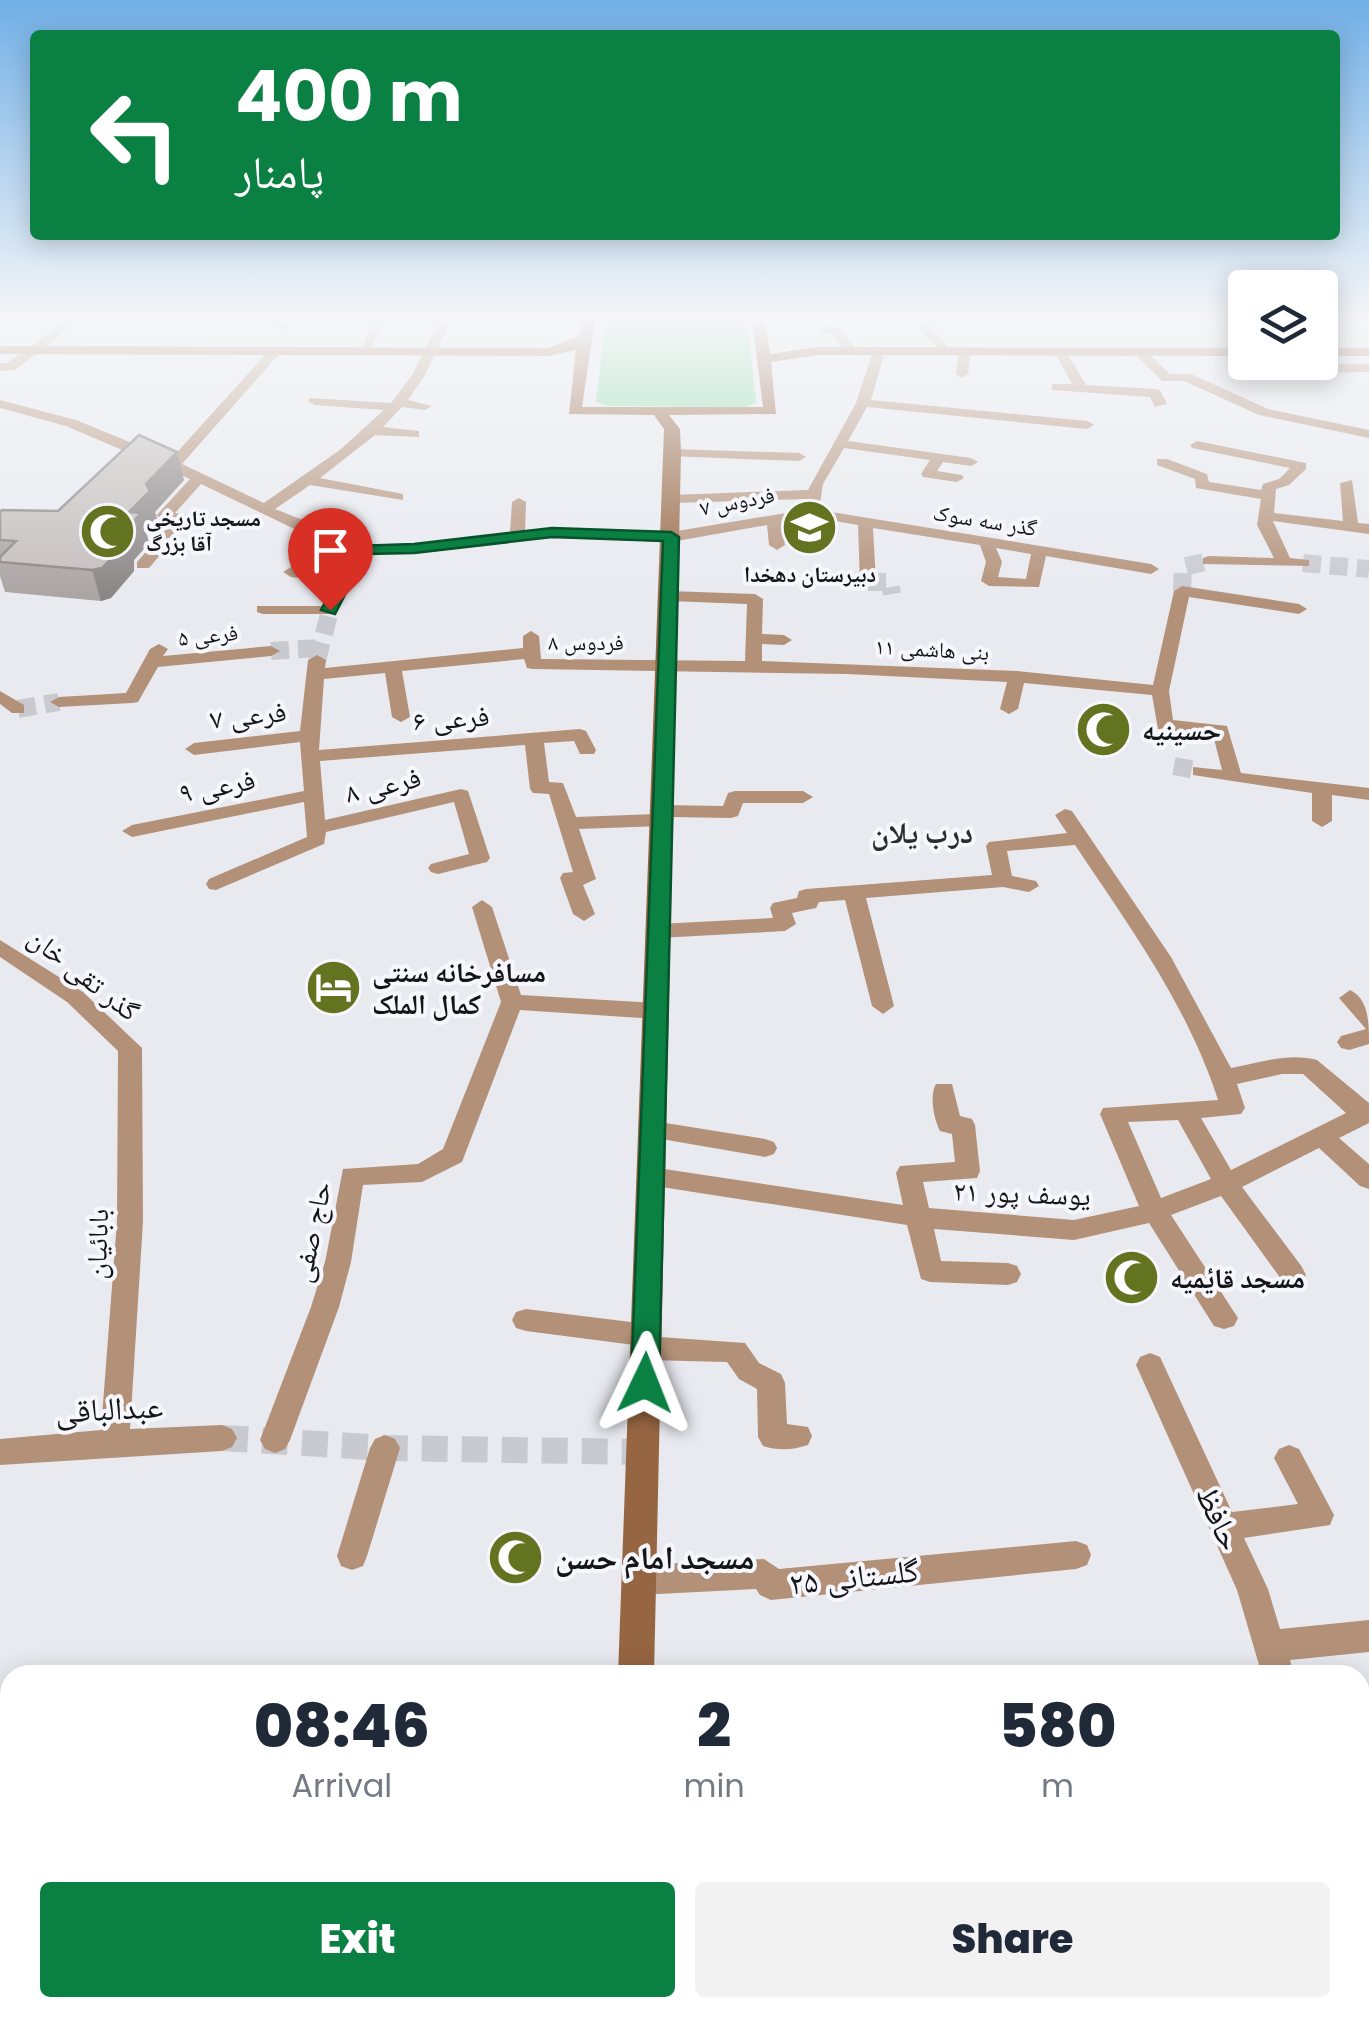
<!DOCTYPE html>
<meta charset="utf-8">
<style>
:root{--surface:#fff;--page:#f2f2f3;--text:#1f2937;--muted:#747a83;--accent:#0b8043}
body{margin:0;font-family:Poppins,"Noto Naskh Arabic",sans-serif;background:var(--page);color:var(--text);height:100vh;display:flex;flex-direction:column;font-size:38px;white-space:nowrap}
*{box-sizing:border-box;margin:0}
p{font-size:32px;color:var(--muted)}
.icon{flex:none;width:55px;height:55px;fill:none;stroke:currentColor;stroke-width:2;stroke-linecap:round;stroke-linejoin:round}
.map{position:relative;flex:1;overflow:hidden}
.drawer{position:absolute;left:0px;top:1665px;width:1370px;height:352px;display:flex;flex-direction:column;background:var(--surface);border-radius:30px 30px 0 0;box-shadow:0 5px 25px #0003}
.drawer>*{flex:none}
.banner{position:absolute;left:30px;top:30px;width:1310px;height:210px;border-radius:10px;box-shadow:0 5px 25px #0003;background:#0b8043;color:#fff;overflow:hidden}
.fabs{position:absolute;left:1228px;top:270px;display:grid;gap:20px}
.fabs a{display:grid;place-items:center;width:110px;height:110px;border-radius:10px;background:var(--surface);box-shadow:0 5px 25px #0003;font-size:50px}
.pin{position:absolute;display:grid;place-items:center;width:85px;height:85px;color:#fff;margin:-102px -42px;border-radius:50% 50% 50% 0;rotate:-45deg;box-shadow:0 0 10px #0007}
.pin .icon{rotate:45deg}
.me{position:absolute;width:110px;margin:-55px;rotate:2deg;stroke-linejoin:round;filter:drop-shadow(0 0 8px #0008)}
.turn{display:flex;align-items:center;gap:35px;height:210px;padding:0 40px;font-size:45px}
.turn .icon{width:130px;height:130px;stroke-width:2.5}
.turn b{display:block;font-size:70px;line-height:85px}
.eta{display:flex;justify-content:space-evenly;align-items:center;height:170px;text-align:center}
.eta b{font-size:60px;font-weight:800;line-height:70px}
.action{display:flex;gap:20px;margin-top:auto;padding:20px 40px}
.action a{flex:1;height:115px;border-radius:10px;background:var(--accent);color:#fff;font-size:40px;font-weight:800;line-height:115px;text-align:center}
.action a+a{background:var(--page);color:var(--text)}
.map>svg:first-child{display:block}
</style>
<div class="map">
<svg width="1369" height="2017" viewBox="0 0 1369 2017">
<rect width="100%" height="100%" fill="#e9eaf0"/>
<path fill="#88dba5" d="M606,319H747L756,403L744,407L609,406L596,402Z"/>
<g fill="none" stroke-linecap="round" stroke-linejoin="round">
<path stroke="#c9cacf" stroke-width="18" stroke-dasharray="18 9" stroke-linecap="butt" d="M1303,563L1369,569
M868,582H890L892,594
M1182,591L1183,567L1209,561
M271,651L319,648
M317,660L330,611
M18,709L59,702
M1174,766L1200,771"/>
<path stroke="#c9cacf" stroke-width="26" stroke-dasharray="26 14" stroke-linecap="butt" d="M222,1438L385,1448L643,1452"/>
<path fill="#b39179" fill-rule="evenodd" d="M68,319H81L15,370L0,371V363H7Z
M258,319H274L290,327L280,330Z
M375,319L385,322L367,354H359Z
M440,319H452L425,375L408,400L432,406L425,410L402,407L383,427L419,431V437L375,435L320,478L403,494V500L310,485L275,509L363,544H414L510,533L512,502L519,498L526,502L525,532L552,528L671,532L804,510L806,499L672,503L665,499L672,495L808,490L856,403L873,351L879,347L885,351L871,400L1087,421L1094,425L1087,429L867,407L848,441L971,458L978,462L971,466L943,462L937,471L962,475L964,478L957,482L923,477L921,474L930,460L844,448L823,484L819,510L1151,564L1159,569L1151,574L1046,556L1039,587L989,586L981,581L986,562L980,545L873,528L876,582L868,587L860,582L858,525L811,517L782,522L785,545L777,550L769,545L767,525L671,542L552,538L414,554H366L336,614H263L257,612V606H324L337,582L291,577L283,572L291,567L341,573L352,551L303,533L201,484L175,513L189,515V521L149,568H137V562L173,521L156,516L190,479L66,426L0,408V400L76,420L171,459L271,348H279V354L182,464L264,503L341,449L384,410L315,405L308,401L310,398L391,403L412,375ZM996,548L1031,554L1026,579L998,577L1002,562Z
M945,319L933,325L932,329L951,351L945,355L920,330L923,320Z
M1005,319H1025L1026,320L1020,324Z
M825,326L839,327L858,351L856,354H848L832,334L821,333V327Z
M965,347L971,351L968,374L962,378L956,374L959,351Z
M1060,347L1066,351L1086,385L1155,389L1160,390L1167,404L1155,407L1150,397L1052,390V384H1072L1054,351Z
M1135,348H1143L1170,374H1191L1268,409L1369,430V438L1259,415L1184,381H1162L1135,354Z
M1369,364V372L1251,374L1245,370L1251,366Z
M1197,441L1306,463V469L1289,485L1276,489L1274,513L1343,521L1340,483L1352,480L1358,523L1369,524V534L1273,521L1290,558L1309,560V566L1203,564V558L1209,556L1274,558L1257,525L1261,499L1196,488L1195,479L1157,465V459H1167L1207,474L1209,482L1261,490L1263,484L1279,479L1290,468L1192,448L1190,445Z
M673,449L799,453L806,457L799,461L668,456V450Z
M1182,586L1299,604L1307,609L1299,614L1189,597L1169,691L1173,720L1227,726L1241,773L1369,788V800L1332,795V821L1322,827L1312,821V793L1193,775V767L1222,770L1213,735L1158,729L1152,695L1024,683L1018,709L1009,714L1000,709L1007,682L847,674L533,669L527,668L524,659L402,671L410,717L401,722L392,717L385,673L324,679L319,750L580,729L586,731L596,750L594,754H580L574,741L544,743L549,782L563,783L576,817L655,814V807L662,805L723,806L728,793L735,791H803L813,797L803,803H743L738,816L731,818L670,817L669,824L662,826L579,829L596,879L583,885L595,914L584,921L573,914L560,878L563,873L573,872L549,794L533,793L530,789L525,745L320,761L325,820L461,789L468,791L490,858L487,862L438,874L431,872L428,868L431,864L469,854L454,802L326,832L324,844L216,890L209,889L206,884L209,879L307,837L304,802L132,837L122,831L132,825L304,791L300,742L194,755L185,749L194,743L300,731L308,660L317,655L326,660L325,668L523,648V636L531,631L539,636L541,659L745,661L747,604L669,601L661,596L669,591L755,594L763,599L762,634L784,635L792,640L784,645L762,644V661L1017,671L1153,685L1174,591Z
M159,644L168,649L163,656L271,646L280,651L271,656L158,667L138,702L132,703L59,707L50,702L59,697L126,693L150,649Z
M0,691L24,705V713H12L0,704Z
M1065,809L1072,811L1171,957L1231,1068C1259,1063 1289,1052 1317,1060L1369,1103V1123L1339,1138L1369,1164V1189L1360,1186L1319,1148L1242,1187L1302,1267L1306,1275L1302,1283L1293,1286L1284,1283L1221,1196L1171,1215L1238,1318L1234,1326L1224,1329L1214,1326L1149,1223L1074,1240L934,1229L941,1261L1008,1263L1017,1266L1021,1274L1017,1282L1008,1285L930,1282L921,1279L907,1225L642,1184L638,1177L642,1170L651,1167L903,1205L896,1173L900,1166L955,1162L952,1134L940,1131C934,1120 929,1095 936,1084H952L960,1116L972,1119L975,1125L980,1171L977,1178L923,1182L929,1208L1074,1220L1139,1206L1100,1114L1103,1108L1218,1100C1188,1006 1129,926 1075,845L1007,851L1012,876L1036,881L1039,886L1029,892L1003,887L866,898L894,1006L883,1014L872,1006L845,900L819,902L816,908L792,913L796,924L785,931L659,938L648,931L659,924L773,918L770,908L773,903L797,898L799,891L806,889L992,875L986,846L989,842L1067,833L1055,815ZM1282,1074H1303L1346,1113L1231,1170L1201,1118L1241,1114L1245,1108L1237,1084ZM1178,1120L1211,1179L1161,1198L1128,1122Z
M482,900L492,907L521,995L656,1003L667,1011L656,1019L520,1010L462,1162L422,1182L363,1185L351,1262L339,1307L290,1440L285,1449L275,1453L265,1449L260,1440L311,1307L325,1262L343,1169L418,1164L443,1149L501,1002L472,907Z
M0,940L83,992L142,1048L143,1221L130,1429L222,1425L232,1429L237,1438L232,1447L222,1451L0,1465V1439L101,1430L117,1221L118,1051L67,1002L0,957Z
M1350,990C1369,999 1369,1023 1369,1044L1349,1050L1341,1048L1337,1042L1341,1036L1366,1029L1339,998Z
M653,1121L765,1139L774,1142L777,1148L774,1154L765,1157L644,1136L641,1130L644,1124Z
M526,1309L647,1324L657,1327L660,1337L745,1343L759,1363L781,1374L785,1383L787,1424L808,1427L812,1436L808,1445C793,1450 778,1451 763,1446L758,1437L757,1389L739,1379L727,1362L646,1360L636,1356L634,1345L526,1331L516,1328L512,1320L516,1312Z
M1150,1353L1160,1357L1232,1512L1298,1504L1274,1458L1279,1449L1289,1445L1299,1449L1334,1515L1330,1525L1244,1538L1268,1589L1280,1629L1369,1620V1652L1290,1660L1294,1675H1262L1237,1590L1136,1365L1140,1357Z
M385,1435L395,1439L400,1448L367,1556L363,1566L352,1570L341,1566L337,1556L370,1448L375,1439Z
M1076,1541L1087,1545L1091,1555L1087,1565L1076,1569L771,1600L760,1595L756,1589L639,1595L628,1590L623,1580L628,1570L639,1565L764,1559L779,1569Z
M1360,1787H1369V1821H1360Z
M1360,1972L1369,1976V2017H1352L1348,2008H1360Z
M1151,2008H1189L1193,2017H1155Z"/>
<path fill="#966542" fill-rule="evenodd" d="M582,319H595L582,407H763L752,319H765L770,354L817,347L1245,348V356L817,355L771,362L776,414L669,415L680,429L681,453L654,1675H618L664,429L654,415L569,414L576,350L548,356L0,354V346L548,348L579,336Z
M1320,348H1369V356H1320Z
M605,2008H647V2017H605Z"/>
</g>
<path fill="#a9a3a2" d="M184,480L155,512L157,520L146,532L149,543L134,560V571L111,598L101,601L5,592L0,576V512L58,511Z"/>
<path fill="#898484" d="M177,452L184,480L155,512L157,520L146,532L149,543L134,560V571L111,598L101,601L92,570L126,530L129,512L146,484Z"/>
<path fill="#c4bdbc" stroke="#898484" stroke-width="2.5" d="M139,435L177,452L146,484L150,491L129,512L141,513L126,530L127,541L102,568L92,570L0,562V557L16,541L0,540V512L2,510L58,511Z"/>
<linearGradient id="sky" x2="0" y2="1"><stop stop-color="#71afe7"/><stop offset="0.53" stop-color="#f5f6f8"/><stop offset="1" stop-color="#f5f6f8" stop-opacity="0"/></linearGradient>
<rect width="1369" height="601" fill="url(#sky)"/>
<path fill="#0b8043" stroke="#07532c" stroke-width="2.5" d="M552,528L671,532L679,537L659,1383L655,1391L645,1395L635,1391L631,1383L663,541L552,537L414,553L366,554L335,614L321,610L355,546L414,544Z"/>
<defs>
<symbol id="school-disc" viewBox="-11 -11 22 22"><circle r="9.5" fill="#647320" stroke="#f6f7fd"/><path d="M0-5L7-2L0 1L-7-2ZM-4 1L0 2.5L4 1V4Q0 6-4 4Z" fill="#fff"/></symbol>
<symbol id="mosque-disc" viewBox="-11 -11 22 22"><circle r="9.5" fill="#647320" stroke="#f6f7fd"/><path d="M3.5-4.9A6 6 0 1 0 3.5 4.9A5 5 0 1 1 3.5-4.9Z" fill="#fff"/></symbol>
<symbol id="hotel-disc" viewBox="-11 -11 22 22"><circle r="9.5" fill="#647320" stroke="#f6f7fd"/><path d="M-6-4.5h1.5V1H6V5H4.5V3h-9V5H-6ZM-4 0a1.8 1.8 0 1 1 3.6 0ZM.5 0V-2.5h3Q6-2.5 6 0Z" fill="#fff"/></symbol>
</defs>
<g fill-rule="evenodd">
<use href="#school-disc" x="778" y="496" width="63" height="63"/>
<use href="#mosque-disc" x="76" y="500" width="63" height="63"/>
<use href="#mosque-disc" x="1072" y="698" width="63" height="63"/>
<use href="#hotel-disc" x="302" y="956" width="63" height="63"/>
<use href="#mosque-disc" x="1100" y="1246" width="63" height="63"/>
<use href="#mosque-disc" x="484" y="1526" width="63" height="63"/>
</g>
<g text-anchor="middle" stroke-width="8" stroke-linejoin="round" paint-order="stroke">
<g font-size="22" fill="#151517" stroke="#f6f7fd">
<text transform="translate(737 501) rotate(-11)" y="8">فردوس ۷</text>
<text transform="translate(985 520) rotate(9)" y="8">گذر سه سوک</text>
<text transform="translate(208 635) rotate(-6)" y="8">فرعی ۵</text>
<text x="586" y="650">فردوس ۸</text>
<text transform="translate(932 649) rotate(3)" y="8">بنی هاشمی ۱۱</text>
</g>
<g font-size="22" font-weight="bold" fill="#151517" stroke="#f6f7fd" text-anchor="start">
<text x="146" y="526">مسجد تاریخی<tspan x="146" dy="25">آقا بزرگ</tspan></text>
<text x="810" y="582" text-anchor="middle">دبیرستان دهخدا</text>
</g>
<g font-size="28" fill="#151517" stroke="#f6f7fd">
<text transform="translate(248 715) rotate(-6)" y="10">فرعی ۷</text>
<text transform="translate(451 718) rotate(-4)" y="10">فرعی ۶</text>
<text transform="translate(383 785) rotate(-13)" y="10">فرعی ۸</text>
<text transform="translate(217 786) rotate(-11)" y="10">فرعی ۹</text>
<text transform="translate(84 974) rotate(38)" y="10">گذر تقی خان</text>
<text transform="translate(1022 1193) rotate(2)" y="10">یوسف پور ۲۱</text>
<text transform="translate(311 1232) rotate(-78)" y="10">حاج صفی</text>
<text transform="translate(97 1244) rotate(-88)" y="10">بابائیان</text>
</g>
<g font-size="28" font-weight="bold" fill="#151517" stroke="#f6f7fd" text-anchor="start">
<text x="1142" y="740">حسینیه</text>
<text x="372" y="982">مسافرخانه سنتی<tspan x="372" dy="32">کمال الملک</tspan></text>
<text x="1170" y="1288">مسجد قایٔمیه</text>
</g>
<g font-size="30" font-weight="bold" fill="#2b2c31" stroke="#f6f7fd">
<text x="922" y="843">درب یلان</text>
</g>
<g font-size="32" fill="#151517" stroke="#f6f7fd">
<text transform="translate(109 1409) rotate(-3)" y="11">عبدالباقی</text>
<text transform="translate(1219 1518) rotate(65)" y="11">حافظ</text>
<text transform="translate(854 1577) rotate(-6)" y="11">گلستانی ۲۵</text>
</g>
<g font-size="32" font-weight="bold" fill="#151517" stroke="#f6f7fd" text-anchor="start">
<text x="555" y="1569">مسجد امام حسن</text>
</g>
</g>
</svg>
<div class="fabs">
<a><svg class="icon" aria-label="layers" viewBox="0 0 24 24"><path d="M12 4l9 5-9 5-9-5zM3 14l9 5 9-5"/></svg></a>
</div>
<div class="pin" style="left:330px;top:610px;background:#d93025"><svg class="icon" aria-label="arrive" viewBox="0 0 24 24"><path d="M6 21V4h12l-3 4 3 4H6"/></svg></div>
<svg class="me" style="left:645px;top:1383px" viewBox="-20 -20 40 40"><path d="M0-17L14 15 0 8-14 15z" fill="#0b8043" stroke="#fff" stroke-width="4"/></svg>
<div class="banner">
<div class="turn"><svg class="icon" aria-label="left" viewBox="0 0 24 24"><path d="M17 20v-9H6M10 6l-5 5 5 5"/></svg><div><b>400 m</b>پامنار</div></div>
</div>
<section class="drawer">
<div class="eta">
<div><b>08:46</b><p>Arrival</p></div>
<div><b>2</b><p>min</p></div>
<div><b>580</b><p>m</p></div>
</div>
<div class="action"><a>Exit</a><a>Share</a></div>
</section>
</div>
